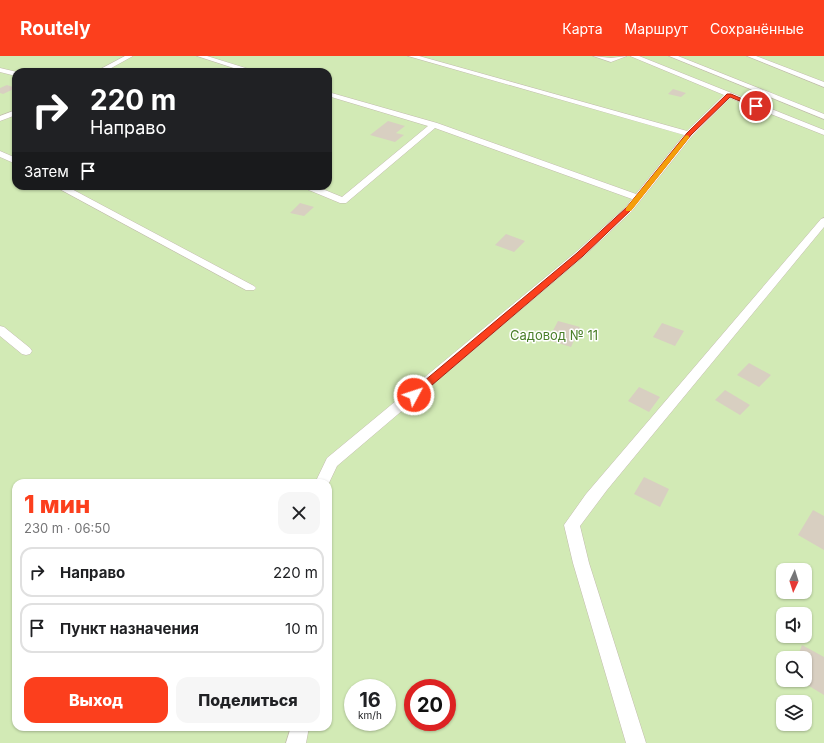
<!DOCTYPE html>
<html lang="ru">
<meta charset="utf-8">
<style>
:root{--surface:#fff;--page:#f6f6f6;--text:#202124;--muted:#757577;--line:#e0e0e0;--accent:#fc3f1d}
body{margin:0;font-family:Inter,sans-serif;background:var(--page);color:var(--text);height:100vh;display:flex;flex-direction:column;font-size:15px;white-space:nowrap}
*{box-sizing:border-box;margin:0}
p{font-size:13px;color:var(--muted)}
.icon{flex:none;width:22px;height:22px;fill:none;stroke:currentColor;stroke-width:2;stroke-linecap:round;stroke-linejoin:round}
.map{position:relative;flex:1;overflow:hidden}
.sheet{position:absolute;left:12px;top:423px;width:320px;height:252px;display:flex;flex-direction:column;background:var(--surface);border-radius:12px;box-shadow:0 1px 3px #0004}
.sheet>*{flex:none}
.guide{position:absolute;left:12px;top:12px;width:320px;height:122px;border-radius:12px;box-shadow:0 1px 3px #0004;background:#202124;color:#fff;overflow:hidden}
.needle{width:26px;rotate:184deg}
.buttons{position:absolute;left:776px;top:507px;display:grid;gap:8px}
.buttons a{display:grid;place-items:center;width:36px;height:36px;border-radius:8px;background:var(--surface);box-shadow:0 1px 3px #0004;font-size:20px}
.speed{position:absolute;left:344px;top:623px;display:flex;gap:8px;font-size:20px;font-weight:700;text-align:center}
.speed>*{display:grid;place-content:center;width:52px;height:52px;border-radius:50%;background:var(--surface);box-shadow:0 1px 3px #0004;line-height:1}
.speed small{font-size:10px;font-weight:400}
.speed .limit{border:6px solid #d22;background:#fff;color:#111}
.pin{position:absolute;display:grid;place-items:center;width:34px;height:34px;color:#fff;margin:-17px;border:2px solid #fff;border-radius:50%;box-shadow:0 1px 4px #0007}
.me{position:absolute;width:44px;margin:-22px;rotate:50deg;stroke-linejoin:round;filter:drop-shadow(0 0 3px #0008)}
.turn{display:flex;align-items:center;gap:14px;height:84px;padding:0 12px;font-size:18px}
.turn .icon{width:52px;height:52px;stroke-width:2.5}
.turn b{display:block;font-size:28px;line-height:34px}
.then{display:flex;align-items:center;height:38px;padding:0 12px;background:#0003;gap:8px;font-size:15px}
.round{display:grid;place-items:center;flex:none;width:42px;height:42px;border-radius:12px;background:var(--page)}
.head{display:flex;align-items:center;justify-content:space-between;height:68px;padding:0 12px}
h1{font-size:24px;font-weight:800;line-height:30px;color:var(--accent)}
.button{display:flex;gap:8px;margin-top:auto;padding:8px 12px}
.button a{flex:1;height:46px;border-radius:12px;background:var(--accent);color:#fff;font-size:16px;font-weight:800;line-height:46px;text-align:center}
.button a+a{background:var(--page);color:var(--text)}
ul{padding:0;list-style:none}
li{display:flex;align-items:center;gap:12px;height:50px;margin:0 8px 6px;padding:0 4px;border:2px solid var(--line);border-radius:12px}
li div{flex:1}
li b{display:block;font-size:15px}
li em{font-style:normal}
header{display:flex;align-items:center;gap:24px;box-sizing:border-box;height:56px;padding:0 20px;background:var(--accent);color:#fff}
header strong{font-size:19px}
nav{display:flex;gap:22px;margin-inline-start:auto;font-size:14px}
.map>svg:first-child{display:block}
</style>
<header>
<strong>Routely</strong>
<nav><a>Карта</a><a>Маршрут</a><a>Сохранённые</a></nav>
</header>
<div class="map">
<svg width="824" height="687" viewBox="0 0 824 687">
<rect width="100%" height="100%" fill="#f6f3ec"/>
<path fill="#d2eab5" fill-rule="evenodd" d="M0,0H824V687H0ZM16,16H328V130H16ZM16,427H328V671H16ZM783,514H805V536H783ZM783,558H805V580H783ZM783,602H805V624H783ZM353,632H387V666H353ZM413,632H447V666H413ZM783,646H805V668H783Z"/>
<path fill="#d8cfc1" d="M7,29L16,32L3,38L0,37V32Z
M673,33L686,37L681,41L668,38Z
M388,65L405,70L396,77L404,79L395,86L370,79Z
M300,147L314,151L304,160L290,157Z
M506,178L525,185L514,196L495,189Z
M558,265L580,271L571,291L548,284Z
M662,267L684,275L675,290L653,281Z
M749,307L771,319L759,331L737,319Z
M639,331L660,341L649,356L628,345Z
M725,334L750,349L740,359L715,344Z
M644,421L669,433L660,451L634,438Z
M813,454L824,460V494L798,479Z
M802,589L824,601V639L799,624H805V602H797Z"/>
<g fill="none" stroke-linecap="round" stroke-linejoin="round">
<defs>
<path id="service" d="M125,0H133L104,16H95Z
M197,0H207L258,16H246Z
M408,0H419L687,75L724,39L630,0H639L824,74V79L730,42L692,80L632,155L584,200L337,410L328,429V427H315L327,402L576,196L626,151L632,143L435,72L346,147H340L304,132L302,130H315L342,141L428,70L328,40V36L437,67L636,138L684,79Z
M593,0L611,2L627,0L611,6Z
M669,0H678L824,58V63Z
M747,0H756L824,26V31Z
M0,12L17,16L16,20L0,16Z
M16,54V59L0,65V60Z
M0,95L16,102V108L0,101Z
M54,130H66L254,230L256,232L254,234H246Z
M824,162V171L607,434L580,470L589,507L646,687H626L573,507L564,469L586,438L821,163Z
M0,270L4,271L30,292L32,295L30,298L26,299L22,298L0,280Z
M291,671H309L306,687H286Z"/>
</defs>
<use href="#service" stroke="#c2bbae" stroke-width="1"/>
<use href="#service" fill="#fff" fill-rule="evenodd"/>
</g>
<path fill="#fc3f1d" stroke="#a42913" d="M727,38H731L759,50L754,51L730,41L691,79L631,154L583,200L418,341H411L410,339L411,336L577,197L627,151L687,77Z"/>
<path fill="#f59e0b" d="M687,79L689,80V82L631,155H626V152L685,80Z"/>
<g text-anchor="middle" stroke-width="3" stroke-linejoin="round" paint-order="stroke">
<g font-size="13" fill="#4a7f2a" stroke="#fff">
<text x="554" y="284">Садовод № 11</text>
</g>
</g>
</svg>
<div class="buttons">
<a><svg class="needle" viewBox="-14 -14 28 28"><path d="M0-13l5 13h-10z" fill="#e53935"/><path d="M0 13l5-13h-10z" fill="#757577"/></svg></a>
<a><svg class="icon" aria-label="sound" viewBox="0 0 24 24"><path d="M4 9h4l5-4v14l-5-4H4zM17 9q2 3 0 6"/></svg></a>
<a><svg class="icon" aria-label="search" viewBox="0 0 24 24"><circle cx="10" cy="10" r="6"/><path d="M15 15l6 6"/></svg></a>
<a><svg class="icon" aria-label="layers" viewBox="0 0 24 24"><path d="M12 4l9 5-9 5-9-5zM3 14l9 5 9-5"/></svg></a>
</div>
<div class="speed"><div>16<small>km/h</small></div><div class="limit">20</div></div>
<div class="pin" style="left:756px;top:50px;background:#d93025"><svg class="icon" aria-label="arrive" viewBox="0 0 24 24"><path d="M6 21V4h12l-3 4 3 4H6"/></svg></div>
<svg class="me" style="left:414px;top:339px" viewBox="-20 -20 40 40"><circle r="17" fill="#fc3f1d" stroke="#fff" stroke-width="3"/><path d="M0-11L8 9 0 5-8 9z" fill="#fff"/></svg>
<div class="guide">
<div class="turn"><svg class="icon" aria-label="right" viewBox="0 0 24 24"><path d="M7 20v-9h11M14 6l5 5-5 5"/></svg><div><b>220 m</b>Направо</div></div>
<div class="then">Затем<svg class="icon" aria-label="arrive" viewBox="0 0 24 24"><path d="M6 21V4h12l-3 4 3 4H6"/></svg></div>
</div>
<section class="sheet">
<div class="head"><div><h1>1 мин</h1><p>230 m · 06:50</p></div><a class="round"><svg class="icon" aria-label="close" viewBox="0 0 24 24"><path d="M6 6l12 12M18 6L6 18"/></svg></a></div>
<ul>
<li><svg class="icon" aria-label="right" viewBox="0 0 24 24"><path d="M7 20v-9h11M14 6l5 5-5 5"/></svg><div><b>Направо</b></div><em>220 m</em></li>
<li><svg class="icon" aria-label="arrive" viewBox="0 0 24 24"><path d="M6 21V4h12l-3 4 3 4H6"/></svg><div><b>Пункт назначения</b></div><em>10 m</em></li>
</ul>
<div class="button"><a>Выход</a><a>Поделиться</a></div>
</section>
</div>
